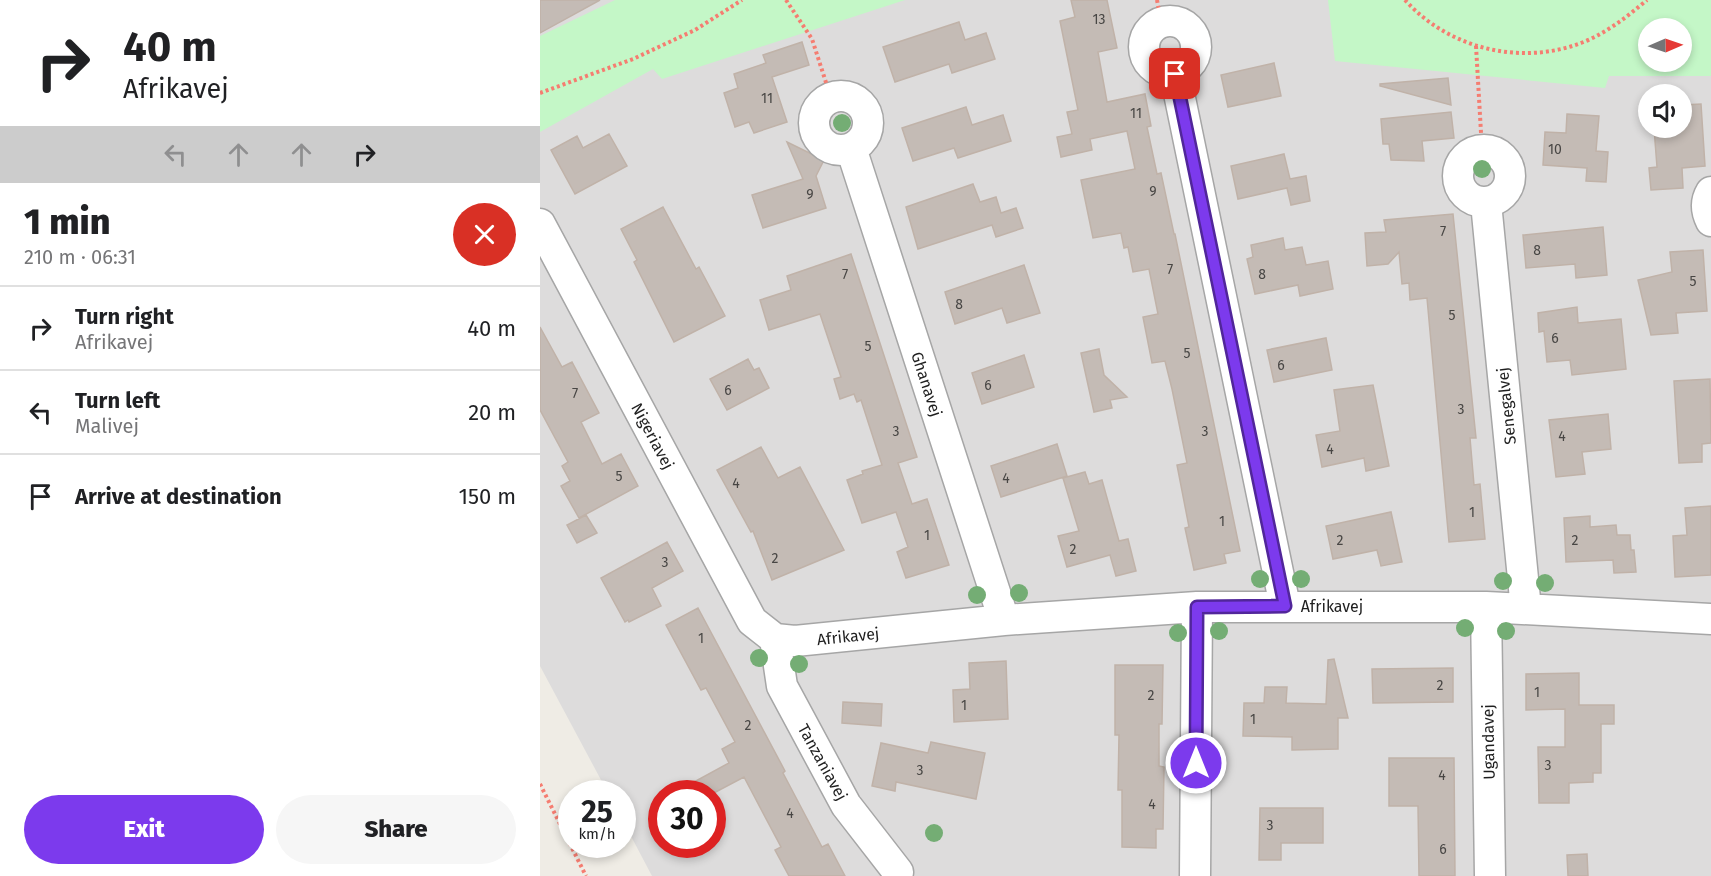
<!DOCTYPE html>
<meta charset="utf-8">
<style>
:root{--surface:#fff;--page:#f6f6f6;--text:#202124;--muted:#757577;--line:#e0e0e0;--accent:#7c3aed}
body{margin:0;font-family:"Fira Sans",sans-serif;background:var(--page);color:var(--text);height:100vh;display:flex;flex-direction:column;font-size:22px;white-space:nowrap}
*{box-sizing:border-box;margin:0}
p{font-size:20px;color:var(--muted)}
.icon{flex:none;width:33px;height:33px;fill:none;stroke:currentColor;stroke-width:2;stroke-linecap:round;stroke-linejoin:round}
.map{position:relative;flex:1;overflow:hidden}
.details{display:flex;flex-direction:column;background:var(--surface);width:540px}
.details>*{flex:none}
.guide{background:#fff;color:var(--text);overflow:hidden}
.needle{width:39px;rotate:88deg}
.fabs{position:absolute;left:1098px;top:18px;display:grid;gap:12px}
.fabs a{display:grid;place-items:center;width:54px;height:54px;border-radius:50%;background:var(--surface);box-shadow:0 3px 9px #0003;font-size:30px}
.speed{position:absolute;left:18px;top:780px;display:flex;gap:12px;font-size:30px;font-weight:700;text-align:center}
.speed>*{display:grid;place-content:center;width:78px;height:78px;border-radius:50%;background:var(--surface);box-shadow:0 3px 9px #0003;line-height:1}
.speed small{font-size:15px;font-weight:400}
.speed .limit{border:9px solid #d22;background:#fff;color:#111}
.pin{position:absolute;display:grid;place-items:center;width:51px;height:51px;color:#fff;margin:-26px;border-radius:12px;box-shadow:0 3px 9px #0006}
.me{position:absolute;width:66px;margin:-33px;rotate:0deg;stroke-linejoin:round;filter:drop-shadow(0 0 4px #0008)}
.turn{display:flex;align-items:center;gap:21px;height:126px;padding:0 24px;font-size:27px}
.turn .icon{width:78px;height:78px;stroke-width:2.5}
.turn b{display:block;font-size:42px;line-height:51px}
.lanes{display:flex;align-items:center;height:57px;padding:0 24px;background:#0003;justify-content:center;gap:30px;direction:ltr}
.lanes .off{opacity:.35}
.round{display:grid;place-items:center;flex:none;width:63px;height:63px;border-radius:32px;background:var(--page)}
.head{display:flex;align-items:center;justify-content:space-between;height:102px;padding:0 24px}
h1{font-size:36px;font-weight:800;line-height:45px}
.cta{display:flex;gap:12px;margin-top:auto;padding:12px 24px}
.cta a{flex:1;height:69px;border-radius:36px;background:var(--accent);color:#fff;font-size:24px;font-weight:800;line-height:69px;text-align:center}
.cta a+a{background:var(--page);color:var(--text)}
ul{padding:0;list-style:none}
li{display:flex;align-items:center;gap:18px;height:84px;padding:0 24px;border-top:2px solid var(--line)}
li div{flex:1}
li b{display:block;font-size:22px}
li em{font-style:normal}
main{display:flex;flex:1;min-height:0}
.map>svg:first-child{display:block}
</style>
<main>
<section class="details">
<div class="guide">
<div class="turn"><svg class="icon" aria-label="right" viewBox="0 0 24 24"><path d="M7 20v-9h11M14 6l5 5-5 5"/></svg><div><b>40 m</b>Afrikavej</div></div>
<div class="lanes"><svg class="icon off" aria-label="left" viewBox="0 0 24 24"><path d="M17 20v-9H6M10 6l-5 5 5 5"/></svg><svg class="icon off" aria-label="ahead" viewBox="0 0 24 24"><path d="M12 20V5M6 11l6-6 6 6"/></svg><svg class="icon off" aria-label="ahead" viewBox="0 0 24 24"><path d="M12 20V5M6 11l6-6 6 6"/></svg><svg class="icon" aria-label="right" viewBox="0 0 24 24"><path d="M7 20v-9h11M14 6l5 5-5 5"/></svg></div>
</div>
<div class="head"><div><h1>1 min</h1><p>210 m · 06:31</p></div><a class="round" style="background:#d93025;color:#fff"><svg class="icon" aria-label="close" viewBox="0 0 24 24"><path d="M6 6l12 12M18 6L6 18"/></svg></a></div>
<ul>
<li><svg class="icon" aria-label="right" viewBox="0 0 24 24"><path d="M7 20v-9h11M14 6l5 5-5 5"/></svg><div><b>Turn right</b><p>Afrikavej</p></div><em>40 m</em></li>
<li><svg class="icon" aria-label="left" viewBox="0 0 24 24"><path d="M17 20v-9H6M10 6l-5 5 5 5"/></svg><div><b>Turn left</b><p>Malivej</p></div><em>20 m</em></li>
<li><svg class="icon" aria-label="arrive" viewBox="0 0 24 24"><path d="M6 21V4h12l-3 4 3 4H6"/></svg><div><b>Arrive at destination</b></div><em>150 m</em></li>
</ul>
<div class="cta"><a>Exit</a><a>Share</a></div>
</section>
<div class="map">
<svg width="1171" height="876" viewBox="0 0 1171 876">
<rect width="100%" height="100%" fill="#efece5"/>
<path fill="#dddcdc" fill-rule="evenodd" d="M0,0H1171V876H112L83,821L82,794L68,793L0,666ZM1108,28H1142V62H1108ZM1108,94H1142V128H1108ZM122,794H172V844H122Z"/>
<path fill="#c4f7c7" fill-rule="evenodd" d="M75,0H365L122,79L113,69L0,132V36Z
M788,0H1171V76H1069L1065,88L795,61ZM1108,28H1142V62H1108Z"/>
<path fill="#c4bbb5" stroke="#c0b2a8" stroke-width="1.5" d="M0,0H60L0,33Z
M531,0H567L577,48L558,52L567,102L605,94L611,126L607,127L617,174L621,173L634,234H635L700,551L684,554L686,563L654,570L645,528L649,527L637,465L647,463L632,389L625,361L612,363L603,317L618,314L609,269L593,272L588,247L584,248L581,233L553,238L541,180L595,169L587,131L550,139L552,150L521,157L517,137L532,134L527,112L538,110L520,21L535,17Z
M419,22L425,40L446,33L455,59L412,73L409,64L355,82L343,47Z
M262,42L269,65L232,77L247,122L214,133L209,122L195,127L184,93L198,88L194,74L226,63L223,55Z
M734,63L741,96L688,107L681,75Z
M908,78L911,105L840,86V84Z
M1161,104L1165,166L1142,168L1143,188L1111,190L1109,168L1117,167L1114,128H1142V105Z
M426,107L432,125L463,115L471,141L418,158L414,148L373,161L362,128Z
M911,112L914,138L882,141L884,161L851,160L849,144H843L841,119Z
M1027,114L1059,116L1056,151L1068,152L1066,182L1046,181L1047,168L1003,165L1005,132L1026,133Z
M69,134L87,166L35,194L11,150L37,136L43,148Z
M247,142L284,160L276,176L286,208L223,228L212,195L263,179Z
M744,154L750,179L766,176L770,201L751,205L747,188L698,199L691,166Z
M433,184L440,202L456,197L461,213L476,208L483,228L456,237L452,225L378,249L366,207Z
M123,207L156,269L159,267L185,316L134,342L94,262L97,260L81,229Z
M913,214L936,438H930L934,485L940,484L945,539L909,542L887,298L870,300L869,283L862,284L859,252L848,264L827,266L825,233L846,232L844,220Z
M1063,227L1067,275L1036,278L1035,264L986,268L983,235Z
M743,238L745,250L762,247L766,265L788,261L793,289L760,296L758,285L715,294L707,259L713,257L711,245Z
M1163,250L1167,311L1136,313L1138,333L1111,335L1098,280L1132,272L1130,252Z
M311,254L377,457L358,463L372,504L387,499L409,565L366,578L357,552L368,547L356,512L322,523L307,480L323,474L322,471L342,465L321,400L317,402L314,394L300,399L294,379L301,377L280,314L229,330L220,300L251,290L247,276Z
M484,265L500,313L467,323L462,308L415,324L405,292Z
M1037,307L1038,323L1081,319L1086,369L1032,375L1030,360L1007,362L1004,331L999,332L998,313Z
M0,327L22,367L32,362L59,413L41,422L62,464L81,454L98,486L39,518L21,486L30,481L22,466L28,462L0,410Z
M786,338L792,370L734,382L727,350Z
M559,349L564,375L587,397L570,400L572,408L554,412L541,353Z
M484,355L494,387L442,404L432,373Z
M208,359L214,370L219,368L229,388L187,410L170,379Z
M1170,379L1171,443L1162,444V462L1139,463L1134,381Z
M833,385L849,466L826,471L824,458L782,467L776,435L800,431L794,390Z
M1068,414L1071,449L1042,452L1045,474L1016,477L1009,420Z
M517,444L527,476L461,497L451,466Z
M221,447L238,478L260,467L304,550L232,580L213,531L211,532L177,470Z
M545,472L549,484L562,480L579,541L588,539L596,571L576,576L570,555L527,567L518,536L539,531L523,478Z
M1171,506V575L1135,577L1133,536L1147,535L1145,508Z
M851,512L862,562L841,566L837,550L793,559L786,526Z
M46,515L57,533L37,543L27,525Z
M1050,516V527L1076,525L1077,535H1090L1091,550H1094L1096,572L1074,573L1073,560L1026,562L1024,518Z
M127,542L143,571L112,588L121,606L89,622L88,620L85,622L61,578Z
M158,608L245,771L243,773L282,847L288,844L305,876H249L235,850L241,847L204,777L172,794H132L189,763L182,749L195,742L166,688L161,690L126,625Z
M794,659L808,718H798V749L752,750V737L703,736L704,703H724L725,687H747L746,703L786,704L788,660Z
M466,661L468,719L414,722L413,690L430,689L429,663Z
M575,665H623L622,724H619V766L624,767L623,829H616V848L582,847V790H578L579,735H575Z
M913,668V702L833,703L832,669Z
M1039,673V705H1074V724H1061V773H1053V782L1029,783V803H999L998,747H1025V709L986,710V674Z
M303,702L342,704L341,726L302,723Z
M391,742L445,753L436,799L356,782L355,791L332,786L341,743L388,753Z
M849,758H914L915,876H879L878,806H849Z
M720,808H783V843H741V860H719Z
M1047,854L1048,876H1028L1027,855Z"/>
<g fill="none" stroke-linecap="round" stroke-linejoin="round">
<defs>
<path id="minor" d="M604 47a26 26 0 1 1 52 0a26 26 0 1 1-52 0Z
M635,74L745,606
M274 123a27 27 0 1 1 54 0a27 27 0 1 1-54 0Z
M311,148L464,620
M918 176a26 26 0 1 1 52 0a26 26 0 1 1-52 0Z
M1171,192C1165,202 1166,211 1171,221
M946,203L986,609
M0,224L212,621L235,639L255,641L464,620L657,607H946L1171,619
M946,607L950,876
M235,639L242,686L306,805L358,872
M655,876L657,607"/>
</defs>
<use href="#minor" stroke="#a6a6a6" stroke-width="33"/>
<path stroke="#f57d71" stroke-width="4" stroke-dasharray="3 3" stroke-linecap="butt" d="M246,0L272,39L291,98
M617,0L621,22
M865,0C910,50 984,67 1046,41C1069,31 1088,16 1107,0
M936,46L942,150
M0,93L93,59L155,30L202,0
M0,784L46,876"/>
<use href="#minor" stroke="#fff" stroke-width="30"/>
</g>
<g fill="#74ad74">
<circle cx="302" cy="123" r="9"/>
<circle cx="942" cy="169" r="9"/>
<circle cx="720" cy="579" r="9"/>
<circle cx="761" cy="579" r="9"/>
<circle cx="963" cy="581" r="9"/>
<circle cx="1005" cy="583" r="9"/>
<circle cx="479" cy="593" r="9"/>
<circle cx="437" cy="595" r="9"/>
<circle cx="925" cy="628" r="9"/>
<circle cx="679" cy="631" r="9"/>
<circle cx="966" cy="631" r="9"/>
<circle cx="638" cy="633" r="9"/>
<circle cx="219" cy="658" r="9"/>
<circle cx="259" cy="664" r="9"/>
<circle cx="394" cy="833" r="9"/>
</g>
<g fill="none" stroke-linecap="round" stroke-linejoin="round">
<defs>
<path id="route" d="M635,74L745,606L657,607L656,763"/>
</defs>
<use href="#route" stroke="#51269a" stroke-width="15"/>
<use href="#route" stroke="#7c3aed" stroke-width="10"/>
</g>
<g text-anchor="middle" stroke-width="4.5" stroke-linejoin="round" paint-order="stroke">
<g font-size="14" fill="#484644">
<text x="559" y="24">13</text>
<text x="227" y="103">11</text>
<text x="596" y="118">11</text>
<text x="1015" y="154">10</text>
<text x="613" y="196">9</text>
<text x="270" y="199">9</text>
<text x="903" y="236">7</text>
<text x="997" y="255">8</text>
<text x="630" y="274">7</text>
<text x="305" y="279">7</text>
<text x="722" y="279">8</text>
<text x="1153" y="286">5</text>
<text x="419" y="309">8</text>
<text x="912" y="320">5</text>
<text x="1015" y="343">6</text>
<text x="328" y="351">5</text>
<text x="647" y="358">5</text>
<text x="741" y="370">6</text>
<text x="448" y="390">6</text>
<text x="188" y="395">6</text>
<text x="35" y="398">7</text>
<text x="921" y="414">3</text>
<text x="356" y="436">3</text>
<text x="665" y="436">3</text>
<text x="1022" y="441">4</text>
<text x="790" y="454">4</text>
<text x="79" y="481">5</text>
<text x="466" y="483">4</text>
<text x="196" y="488">4</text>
<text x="932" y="517">1</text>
<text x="682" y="526">1</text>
<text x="387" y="540">1</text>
<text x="800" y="545">2</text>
<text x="1035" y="545">2</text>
<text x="533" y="554">2</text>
<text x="235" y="563">2</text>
<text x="125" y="567">3</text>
<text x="161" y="643">1</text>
<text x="900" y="690">2</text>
<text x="997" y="697">1</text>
<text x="611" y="700">2</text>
<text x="424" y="710">1</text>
<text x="713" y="724">1</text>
<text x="208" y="730">2</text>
<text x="1008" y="770">3</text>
<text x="380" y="775">3</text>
<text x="902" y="780">4</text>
<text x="612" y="809">4</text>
<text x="250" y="818">4</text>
<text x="730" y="830">3</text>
<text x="903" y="854">6</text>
</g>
<g font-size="16" fill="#1f1f1f" stroke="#fff">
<text transform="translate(387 384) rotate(72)" y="6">Ghanavej</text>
<text transform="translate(966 406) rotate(-96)" y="6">Senegalvej</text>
<text transform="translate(113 436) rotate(62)" y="6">Nigeriavej</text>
<text x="792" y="612">Afrikavej</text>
<text transform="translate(308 636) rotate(-6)" y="6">Afrikavej</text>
<text transform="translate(948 742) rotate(-91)" y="6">Ugandavej</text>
<text transform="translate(283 762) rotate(61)" y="6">Tanzaniavej</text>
</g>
</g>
</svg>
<div class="fabs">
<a><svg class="needle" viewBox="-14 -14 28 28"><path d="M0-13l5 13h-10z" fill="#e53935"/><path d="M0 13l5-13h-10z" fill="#757577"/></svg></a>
<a><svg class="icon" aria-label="sound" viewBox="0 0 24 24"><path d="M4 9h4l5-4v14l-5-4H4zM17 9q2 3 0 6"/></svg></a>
</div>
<div class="speed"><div>25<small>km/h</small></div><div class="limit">30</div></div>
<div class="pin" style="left:635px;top:74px;background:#d93025"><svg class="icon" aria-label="arrive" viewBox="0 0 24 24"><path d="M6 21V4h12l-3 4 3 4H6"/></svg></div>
<svg class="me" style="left:656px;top:763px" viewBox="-20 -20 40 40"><circle r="17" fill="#7c3aed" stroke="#fff" stroke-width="3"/><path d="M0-11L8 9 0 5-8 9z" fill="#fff"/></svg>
</div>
</main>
